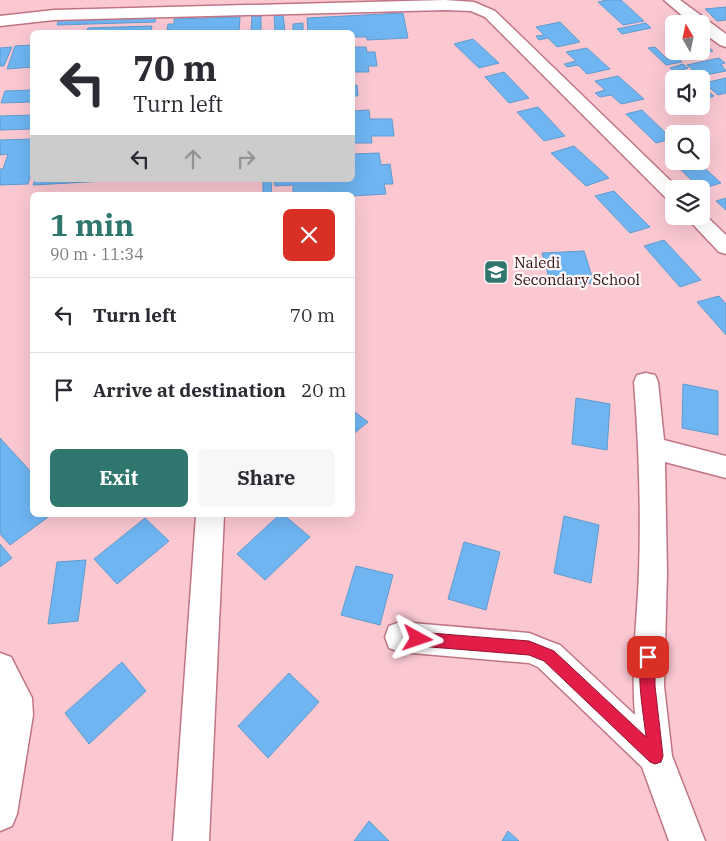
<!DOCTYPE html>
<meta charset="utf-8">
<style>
:root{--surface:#fff;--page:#f7f7f7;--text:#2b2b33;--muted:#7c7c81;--line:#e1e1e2;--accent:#2e766e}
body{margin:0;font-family:"IBM Plex Serif",serif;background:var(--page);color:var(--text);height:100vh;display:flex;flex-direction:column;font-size:19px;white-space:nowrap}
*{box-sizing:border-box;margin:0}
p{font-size:16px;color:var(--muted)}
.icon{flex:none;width:28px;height:28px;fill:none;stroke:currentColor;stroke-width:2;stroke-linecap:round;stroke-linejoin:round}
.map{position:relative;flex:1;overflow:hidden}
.side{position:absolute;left:30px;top:192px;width:325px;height:325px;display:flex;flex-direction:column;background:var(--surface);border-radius:8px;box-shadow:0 5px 20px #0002}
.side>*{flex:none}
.top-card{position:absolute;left:30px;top:30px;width:325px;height:152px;border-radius:8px;box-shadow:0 5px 20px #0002;background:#fff;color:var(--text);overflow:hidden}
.needle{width:32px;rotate:351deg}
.buttons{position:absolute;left:665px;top:15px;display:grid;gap:10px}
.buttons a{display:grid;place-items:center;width:45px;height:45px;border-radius:8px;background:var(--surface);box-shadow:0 5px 20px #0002;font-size:25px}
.pin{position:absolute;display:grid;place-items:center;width:42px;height:42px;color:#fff;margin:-21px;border-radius:10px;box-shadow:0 2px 8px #0006}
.me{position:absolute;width:55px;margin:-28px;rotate:95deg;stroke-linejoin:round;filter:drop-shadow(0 0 4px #0008)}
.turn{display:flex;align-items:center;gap:18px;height:105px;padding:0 20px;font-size:22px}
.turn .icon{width:65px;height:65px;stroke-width:2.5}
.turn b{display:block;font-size:35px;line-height:42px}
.lanes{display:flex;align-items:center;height:48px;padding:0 20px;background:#0003;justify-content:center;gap:25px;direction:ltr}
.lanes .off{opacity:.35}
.round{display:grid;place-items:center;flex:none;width:52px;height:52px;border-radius:8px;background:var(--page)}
.overview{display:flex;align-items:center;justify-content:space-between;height:85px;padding:0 20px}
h1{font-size:30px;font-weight:700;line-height:38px;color:var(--accent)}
.primary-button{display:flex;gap:10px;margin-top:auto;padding:10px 20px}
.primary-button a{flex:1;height:58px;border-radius:8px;background:var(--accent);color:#fff;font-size:20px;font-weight:700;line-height:58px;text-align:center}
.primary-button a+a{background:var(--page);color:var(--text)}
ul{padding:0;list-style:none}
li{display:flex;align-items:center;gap:15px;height:75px;padding:0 20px;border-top:1px solid var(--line)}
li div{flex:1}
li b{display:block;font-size:19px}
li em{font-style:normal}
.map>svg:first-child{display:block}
</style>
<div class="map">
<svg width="726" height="841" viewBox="0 0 726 841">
<rect width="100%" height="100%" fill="#fbc8d2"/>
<path fill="#6eb5f2" stroke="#619bce" d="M607,0H621L644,21L623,25L598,2Z
M726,7V20L717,21L705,9Z
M403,13L408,38L367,40V37H352V32H308L307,18Z
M283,14L285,32H275L274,15Z
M156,16L155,22L57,25L59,19Z
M252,16H261V32H251Z
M240,17L239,32H172V30H167L168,24H174V19Z
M560,22L580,42L557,47L548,38L539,40L536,36L544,35L536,27Z
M303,23V32H293V24Z
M646,23L651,28L622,34L617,29Z
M152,26L151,32H86L88,28Z
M473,39L499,63L479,68L454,44Z
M701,42L713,51L683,58L674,51H701Z
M32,45V67L7,69L15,46Z
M12,47L4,66H0V48Z
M352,47H366L367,52H375L377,66H368L369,72H352Z
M655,47L667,59L677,57L682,62L666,65L648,48Z
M587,48L610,69L587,74L578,65L567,67L564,64L576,61L566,52Z
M719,58L725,63L721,64L726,71L700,76L687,65Z
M683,64L688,68L682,70L693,78L684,79L670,68Z
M504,72L529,98L509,103L485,77Z
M618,76L644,99L621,104L611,95L600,97L595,93L605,90L595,81Z
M726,78V93L718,95L704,83Z
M352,85H357L358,96H352Z
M701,86L714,96L706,99L701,95Z
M32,90V102L1,103L5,91Z
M538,107L565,136L544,141L517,112Z
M369,110L370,119H392L394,136H371L372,143H352V111Z
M642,110L672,139L656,143L626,114Z
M32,115V129L0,130V116Z
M32,139V170L28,184L0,185V169H3L8,154L0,155V140Z
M574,146L609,178L586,186L551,153Z
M379,153L381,165L390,164L393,184H384L386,194L352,196L293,195V185L275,186L274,180H352V154Z
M674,153V161H697L721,183L701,189L665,155Z
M35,180H123L33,185Z
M263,180H272L271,195H263Z
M614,191L650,227L630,233L595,196Z
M726,198V210L716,201Z
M664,240L701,280L680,287L644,246Z
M584,251L594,283L551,285L542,253Z
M719,296L726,304V335L697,302Z
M683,384L718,391V435L682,428Z
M576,398L610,404L607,450L572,444Z
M352,410L368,422L352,435Z
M0,438L32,473V515H51L10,545L0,534Z
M279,515H284L310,537L265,580L237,554Z
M564,516L599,525L591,583L554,573Z
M145,518L169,541L117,584L94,559Z
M464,542L500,552L486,610L448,599Z
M0,544L12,558L0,567Z
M86,560L78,621L48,624L57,562Z
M356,566L393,575L380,625L341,615Z
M122,662L146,691L89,744L65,713Z
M289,673L319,702L268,758L238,726Z
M369,821L389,841H354Z
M508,831L519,841H502Z"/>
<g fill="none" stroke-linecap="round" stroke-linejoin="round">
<defs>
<path id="street" d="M445,0L474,2L495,11L679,189H674V201L667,199L485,17L471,11L445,10L54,20L0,26V16L54,10Z
M664,0H680L726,34V47L720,45L701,31V24H692Z
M701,211L726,235V254L719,252L685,216H701Z
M646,373L655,375L658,382L664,440L726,456V478L665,462L667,573L664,686L672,756L705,841H669L642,767L538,667L529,663L400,652L389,648L385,637L389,626L400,622L529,633L549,641L560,645L635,715C631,668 637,621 639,573C641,509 639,446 634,382L637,375Z
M196,515H224L209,841H173Z
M0,653L11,657L32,698L33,715L17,814L12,826L0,831Z"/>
</defs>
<use href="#street" stroke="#c07484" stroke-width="3"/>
<use href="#street" fill="#fff" fill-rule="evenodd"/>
</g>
<path fill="#e11d48" stroke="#92132f" d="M418,632L529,641L554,651L646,737C644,716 635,671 643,652L648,650L653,652L655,657V686L663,756L661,762L655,764L650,762L544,661L529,655L418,646L413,644L411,639L413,634Z"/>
<defs>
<symbol id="school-square" viewBox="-11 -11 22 22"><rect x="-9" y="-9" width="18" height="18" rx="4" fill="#2e766e" stroke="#fff6f8"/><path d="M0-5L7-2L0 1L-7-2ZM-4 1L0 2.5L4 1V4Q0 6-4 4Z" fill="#fff"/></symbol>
</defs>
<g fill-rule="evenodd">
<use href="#school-square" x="482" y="258" width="28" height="28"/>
</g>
<g text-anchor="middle" stroke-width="4.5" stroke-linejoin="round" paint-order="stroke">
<g font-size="15" fill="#301219" stroke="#fff6f8" text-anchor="start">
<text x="514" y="268">Naledi<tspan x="514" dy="17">Secondary School</tspan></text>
</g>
</g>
</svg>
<div class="buttons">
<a><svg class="needle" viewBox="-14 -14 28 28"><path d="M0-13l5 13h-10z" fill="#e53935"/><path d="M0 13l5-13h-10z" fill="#7c7c81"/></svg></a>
<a><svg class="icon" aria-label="sound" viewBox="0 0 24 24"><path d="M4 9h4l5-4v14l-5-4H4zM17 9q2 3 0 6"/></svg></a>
<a><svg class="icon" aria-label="search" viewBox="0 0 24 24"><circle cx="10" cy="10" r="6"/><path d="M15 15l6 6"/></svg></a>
<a><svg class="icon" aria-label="layers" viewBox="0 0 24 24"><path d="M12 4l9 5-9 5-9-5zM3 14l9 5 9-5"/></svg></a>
</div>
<div class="pin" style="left:648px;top:657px;background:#d93025"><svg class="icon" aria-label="arrive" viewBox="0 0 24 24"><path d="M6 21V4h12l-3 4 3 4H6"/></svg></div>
<svg class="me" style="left:418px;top:639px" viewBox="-20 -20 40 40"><path d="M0-17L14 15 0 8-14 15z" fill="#e11d48" stroke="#fff" stroke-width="4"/></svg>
<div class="top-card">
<div class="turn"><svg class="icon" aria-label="left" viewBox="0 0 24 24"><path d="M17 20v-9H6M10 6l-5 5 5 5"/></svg><div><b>70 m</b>Turn left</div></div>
<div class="lanes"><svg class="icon" aria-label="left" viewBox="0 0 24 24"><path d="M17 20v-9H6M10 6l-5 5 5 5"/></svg><svg class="icon off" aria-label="ahead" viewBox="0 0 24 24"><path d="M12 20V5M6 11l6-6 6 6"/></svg><svg class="icon off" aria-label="right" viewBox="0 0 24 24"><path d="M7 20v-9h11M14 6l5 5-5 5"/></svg></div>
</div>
<section class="side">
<div class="overview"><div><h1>1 min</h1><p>90 m · 11:34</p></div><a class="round" style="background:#d93025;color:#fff"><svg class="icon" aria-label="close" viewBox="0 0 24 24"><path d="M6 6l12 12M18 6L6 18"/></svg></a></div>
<ul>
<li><svg class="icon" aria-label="left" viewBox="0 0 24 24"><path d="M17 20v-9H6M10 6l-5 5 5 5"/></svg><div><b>Turn left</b></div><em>70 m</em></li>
<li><svg class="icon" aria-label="arrive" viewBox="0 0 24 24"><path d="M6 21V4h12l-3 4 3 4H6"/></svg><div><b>Arrive at destination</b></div><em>20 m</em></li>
</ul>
<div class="primary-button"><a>Exit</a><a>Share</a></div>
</section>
</div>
